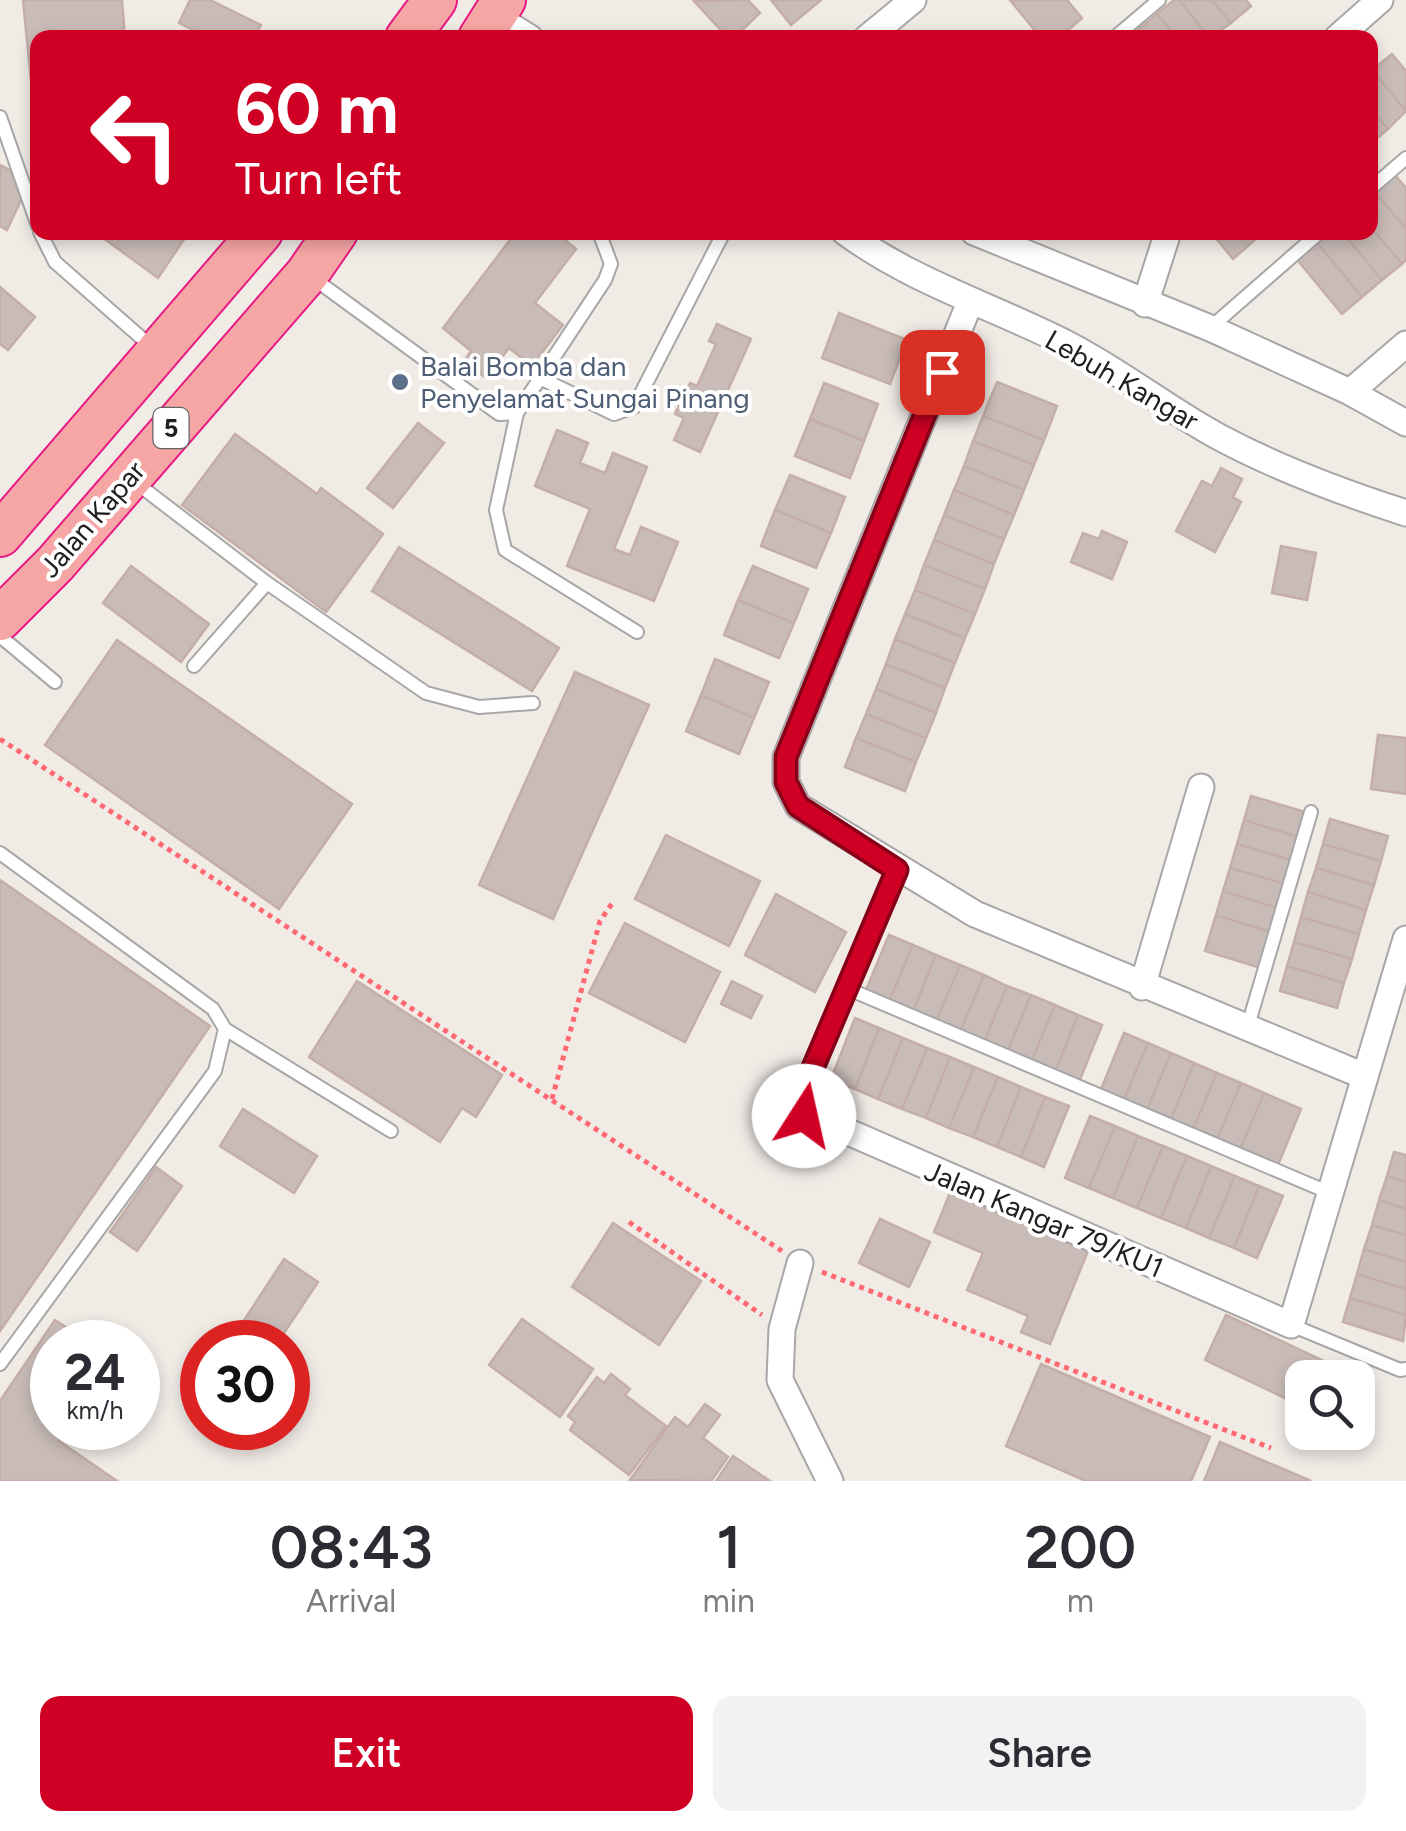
<!DOCTYPE html>
<style>
:root{--surface:#fff;--page:#f2f2f3;--text:#2b2b33;--muted:#7c7c81;--accent:#d00024}
body{margin:0;font-family:Figtree,sans-serif;background:var(--page);color:var(--text);height:100vh;display:flex;flex-direction:column;font-size:38px;white-space:nowrap}
*{box-sizing:border-box;margin:0}
p{font-size:32px;color:var(--muted)}
.icon{flex:none;width:55px;height:55px;fill:none;stroke:currentColor;stroke-width:2;stroke-linecap:round;stroke-linejoin:round}
.map{position:relative;height:1481px;overflow:hidden}
.drawer{display:flex;flex-direction:column;background:var(--surface);flex:1}
.drawer>*{flex:none}
.banner{position:absolute;left:30px;top:30px;width:1348px;height:210px;border-radius:20px;box-shadow:0 5px 15px #0003;background:#d00024;color:#fff;overflow:hidden}
.buttons{position:absolute;left:1285px;top:1360px;display:grid;gap:20px}
.buttons a{display:grid;place-items:center;width:90px;height:90px;border-radius:20px;background:var(--surface);box-shadow:0 5px 15px #0003;font-size:50px}
.speed{position:absolute;left:30px;top:1320px;display:flex;gap:20px;font-size:50px;font-weight:700;text-align:center}
.speed>*{display:grid;place-content:center;width:130px;height:130px;border-radius:50%;background:var(--surface);box-shadow:0 5px 15px #0003;line-height:1}
.speed small{font-size:25px;font-weight:400}
.speed .limit{border:15px solid #d22;background:#fff;color:#111}
.pin{position:absolute;display:grid;place-items:center;width:85px;height:85px;color:#fff;margin:-42px;border-radius:20px;box-shadow:0 5px 15px #0006}
.me{position:absolute;width:110px;margin:-55px;rotate:10deg;stroke-linejoin:round;filter:drop-shadow(0 0 8px #0008)}
.turn{display:flex;align-items:center;gap:35px;height:210px;padding:0 40px;font-size:45px}
.turn .icon{width:130px;height:130px;stroke-width:2.5}
.turn b{display:block;font-size:70px;line-height:85px}
.eta{display:flex;justify-content:space-evenly;align-items:center;height:170px;text-align:center}
.eta b{font-size:60px;font-weight:600;line-height:70px}
.cta{display:flex;gap:20px;margin-top:auto;padding:20px 40px}
.cta a{flex:1;height:115px;border-radius:20px;background:var(--accent);color:#fff;font-size:40px;font-weight:600;line-height:115px;text-align:center}
.cta a+a{background:var(--page);color:var(--text)}
.map>svg:first-child{display:block}
</style>
<div class="map">
<svg width="1406" height="1481" viewBox="0 0 1406 1481">
<rect width="100%" height="100%" fill="#f1ebe6"/>
<path fill="#c9bcb8" stroke="#c4aea7" stroke-width="2.5" d="M23,0H122L125,38H38V152Z
M190,0H210L261,25L254,38H209L179,23Z
M748,0L760,13L734,38H728L694,1Z
M771,0H821L791,25Z
M1010,0H1067L1082,18L1059,38H1041Z
M1174,0H1179L1210,38H1177L1157,14Z
M1179,0H1212L1231,23L1210,38Z
M1212,0H1246L1251,6L1231,23Z
M1157,14L1177,38H1144L1138,30Z
M1392,54L1406,71V111L1372,70Z
M1372,70L1406,111L1388,129L1370,108Z
M1370,108L1388,129L1370,144Z
M0,165L10,170L22,198L7,230L0,226Z
M1389,168L1406,188V229L1370,186Z
M1370,186L1406,229V260L1402,264L1370,226Z
M1370,226L1402,264L1382,280L1342,232H1370Z
M95,232H189L158,278Z
M516,232H555L576,249L535,303L563,325L532,366L509,348L486,378L464,361L471,351L443,328Z
M1211,232H1264L1233,259Z
M1342,232L1382,280L1362,297L1310,234Z
M1310,234L1362,297L1342,314L1290,251Z
M0,287L35,317L8,350L0,344Z
M839,313L907,340L890,384L822,358Z
M717,324L751,339L700,452L674,440L684,418L675,414L690,383L697,386L716,344L709,341Z
M997,382L1057,406L1044,440L983,416Z
M824,383L878,404L864,441L810,419Z
M983,416L1044,440L1034,465L973,441Z
M810,419L864,441L850,478L795,456Z
M418,423L444,443L393,508L367,488Z
M557,430L588,443L580,463L605,473L613,453L647,467L614,549L630,555L641,527L678,542L654,601L567,566L590,509L535,486Z
M235,434L317,494L321,488L383,534L326,612L182,505Z
M973,441L1034,465L1024,490L964,466Z
M964,466L1024,490L1014,515L954,490Z
M1221,468L1242,479L1233,497L1241,502L1215,552L1176,531L1202,481L1212,486Z
M790,475L845,497L831,533L775,510Z
M954,490L1014,515L1004,539L944,515Z
M775,510L831,533L816,568L761,546Z
M944,515L1004,539L994,564L934,540Z
M1102,531L1127,542L1112,579L1071,562L1083,533L1099,539Z
M934,540L994,564L985,589L924,565Z
M1281,546L1316,553L1307,600L1272,593Z
M399,547L559,648L532,691L372,591Z
M924,565L985,589L975,614L915,590Z
M131,566L209,624L181,662L103,603Z
M753,566L808,589L794,623L738,600Z
M915,590L975,614L965,638L905,614Z
M738,600L794,623L779,658L724,635Z
M905,614L965,638L955,663L895,639Z
M895,639L955,663L945,688L886,664Z
M117,640L352,804L279,909L45,745Z
M715,659L769,682L754,718L701,695Z
M886,664L945,688L936,713L876,689Z
M575,672L649,705L553,919L479,885Z
M876,689L936,713L926,738L866,714Z
M701,695L754,718L739,754L686,731Z
M866,714L926,738L916,762L856,738Z
M1378,735L1406,738V794L1371,789Z
M856,738L916,762L905,791L845,767Z
M1251,796L1309,813L1302,838L1244,820Z
M1330,819L1388,836L1381,861L1323,844Z
M1244,820L1302,838L1295,861L1237,844Z
M666,835L760,881L729,946L635,899Z
M1237,844L1295,861L1289,885L1230,868Z
M1323,844L1381,861L1374,885L1316,868Z
M1230,868L1289,885L1281,909L1223,891Z
M1316,868L1374,885L1366,910L1308,892Z
M0,880L210,1026L0,1331Z
M1223,891L1281,909L1274,933L1216,915Z
M1308,892L1366,910L1359,934L1301,917Z
M776,894L846,932L815,992L745,955Z
M1216,915L1274,933L1264,969L1205,951Z
M1301,917L1359,934L1352,959L1294,942Z
M625,923L720,972L685,1042L589,993Z
M889,935L913,945L887,1006L863,997Z
M1294,942L1352,959L1344,983L1287,966Z
M913,945L936,955L911,1016L887,1006Z
M936,955L960,965L934,1026L911,1016Z
M960,965L984,975L958,1036L934,1026Z
M1287,966L1344,983L1337,1008L1280,991Z
M984,975L1007,986L982,1047L958,1036Z
M357,981L502,1075L476,1117L462,1108L440,1142L309,1057Z
M732,981L762,996L751,1018L721,1004Z
M1007,986L1031,995L1005,1057L982,1047Z
M1031,995L1055,1005L1029,1067L1005,1057Z
M1055,1005L1078,1015L1053,1077L1029,1067Z
M1078,1015L1102,1025L1077,1087L1053,1077Z
M855,1018L879,1028L855,1089L831,1079Z
M879,1028L903,1038L878,1099L855,1089Z
M1124,1033L1148,1043L1122,1104L1099,1094Z
M903,1038L927,1048L902,1109L878,1099Z
M1148,1043L1171,1053L1145,1114L1122,1104Z
M927,1048L950,1057L926,1118L902,1109Z
M1171,1053L1194,1063L1169,1124L1145,1114Z
M950,1057L974,1067L949,1128L926,1118Z
M1194,1063L1217,1073L1191,1134L1169,1124Z
M974,1067L998,1077L973,1137L949,1128Z
M1217,1073L1241,1083L1215,1144L1191,1134Z
M998,1077L1021,1087L997,1147L973,1137Z
M1241,1083L1264,1093L1238,1154L1215,1144Z
M1021,1087L1045,1097L1021,1157L997,1147Z
M1264,1093L1301,1109L1276,1170L1238,1154Z
M1045,1097L1069,1106L1044,1167L1021,1157Z
M243,1109L317,1156L294,1193L220,1146Z
M1090,1116L1115,1126L1089,1188L1065,1178Z
M1115,1126L1138,1136L1113,1198L1089,1188Z
M1138,1136L1163,1146L1137,1208L1113,1198Z
M1163,1146L1187,1156L1161,1218L1137,1208Z
M1394,1152L1406,1155V1182L1387,1176Z
M1187,1156L1211,1166L1186,1228L1161,1218Z
M1211,1166L1235,1176L1209,1238L1186,1228Z
M156,1167L182,1186L137,1251L110,1232Z
M1235,1176L1259,1186L1234,1248L1209,1238Z
M1387,1176L1406,1182V1209L1379,1200Z
M1259,1186L1283,1196L1257,1258L1234,1248Z
M950,1193L1088,1251L1050,1344L1021,1332L1028,1316L967,1290L983,1253L934,1232Z
M1379,1200L1406,1209V1235L1372,1225Z
M880,1219L930,1242L909,1287L859,1263Z
M613,1223L701,1281L659,1345L572,1287Z
M1372,1225L1406,1235V1262L1364,1249Z
M1364,1249L1406,1262V1289L1357,1274Z
M284,1259L318,1282L278,1342H267L241,1325Z
M1357,1274L1406,1289V1315L1350,1298Z
M1350,1298L1406,1315L1403,1341L1343,1322Z
M1226,1315L1345,1371L1342,1378H1302V1406L1205,1360Z
M522,1319L593,1369L560,1417L489,1365Z
M55,1320L89,1342H52V1428H69L59,1441L117,1481H0V1401Z
M1041,1364L1210,1437L1191,1481H1086L1006,1446Z
M611,1374L630,1389L625,1395L666,1426L629,1475L570,1430L575,1422L568,1416L597,1377L604,1383Z
M705,1404L720,1415L703,1438L728,1457L711,1481L630,1480L675,1417L688,1427Z
M1220,1442L1311,1481H1204Z
M733,1456L770,1481H716Z"/>
<g fill="none" stroke-linecap="round" stroke-linejoin="round">
<defs>
<path id="service" d="M1114,38L1159,0
M0,117L38,226
M1370,189L1406,158
M40,232L55,262L154,349
M313,278L499,414L517,413L605,280L611,264L599,232
M1210,328L1320,232
M542,379L614,414L634,407L724,232
M517,413L496,510L505,550L637,632
M135,482L267,583L426,693L479,707L533,703
M0,636L55,682
M194,666L267,583
M0,853L213,1009L225,1029L215,1071L0,1364
M846,988L1330,1193
M225,1029L391,1131
M1247,1029L1311,812
M798,1110L897,870
M1291,1325L1400,1370L1406,1369"/>
<path id="minor" d="M495,16L530,38
M867,38L913,0
M1337,38L1380,0
M845,232C914,283 996,307 1071,346C1123,373 1170,411 1221,438C1279,469 1344,493 1406,513
M974,232L1210,328L1350,392L1406,423
M970,302L786,757V782L798,806L975,914L1364,1076
M1145,304L1168,232
M1350,392L1406,344
M1142,987L1201,787
M798,1110L1291,1325L1406,939
M800,1263L782,1329L780,1380L830,1481"/>
<path id="trunk" d="M407,38L435,0
M480,38L504,0
M0,535L261,232
M0,619L55,564L307,274L336,232"/>
</defs>
<use href="#service" stroke="#a7a7a7" stroke-width="16"/>
<use href="#minor" stroke="#a7a7a7" stroke-width="29"/>
<use href="#trunk" stroke="#e81984" stroke-width="46"/>
<path stroke="#ff6973" stroke-width="5" stroke-dasharray="5 5" stroke-linecap="butt" d="M0,739L782,1251
M552,1099L600,921L613,902
M629,1222L762,1315
M822,1272L1271,1448"/>
<use href="#service" stroke="#fff" stroke-width="12"/>
<use href="#minor" stroke="#fff" stroke-width="25"/>
<use href="#trunk" stroke="#f6a6a5" stroke-width="42"/>
</g>
<g fill="none" stroke-linecap="round" stroke-linejoin="round">
<defs>
<path id="route" d="M804,1116L798,1103L897,870L798,806L786,782V757L942,372"/>
</defs>
<use href="#route" stroke="#870017" stroke-width="25"/>
<use href="#route" stroke="#d00024" stroke-width="18"/>
</g>
<circle fill="#5c6f8a" stroke="#fff" stroke-width="4" cx="400" cy="382" r="10"/>
<g text-anchor="middle" stroke-width="8" stroke-linejoin="round" paint-order="stroke">
<rect fill="#fff" stroke="#636363" stroke-width="2.5" x="153.5" y="408" width="35" height="40" rx="8"/>
<g font-size="25" font-weight="bold" fill="#202020">
<text x="171" y="437">5</text>
</g>
<g font-size="28" fill="#4e5e75" stroke="#fff" text-anchor="start">
<text x="420" y="376">Balai Bomba dan<tspan x="420" dy="32">Penyelamat Sungai Pinang</tspan></text>
</g>
<g font-size="28" fill="#202020" stroke="#fff">
<text transform="translate(1122 380) rotate(30)" y="10">Lebuh Kangar</text>
<text transform="translate(92 519) rotate(-49)" y="10">Jalan Kapar</text>
<text transform="translate(1044 1219) rotate(23)" y="10">Jalan Kangar 79/KU1</text>
</g>
</g>
</svg>
<div class="buttons">
<a><svg class="icon" aria-label="search" viewBox="0 0 24 24"><circle cx="10" cy="10" r="6"/><path d="M15 15l6 6"/></svg></a>
</div>
<div class="speed"><div>24<small>km/h</small></div><div class="limit">30</div></div>
<div class="pin" style="left:942px;top:372px;background:#d93025"><svg class="icon" aria-label="arrive" viewBox="0 0 24 24"><path d="M6 21V4h12l-3 4 3 4H6"/></svg></div>
<svg class="me" style="left:804px;top:1116px" viewBox="-20 -20 40 40"><circle r="19" fill="#fff"/><path d="M0-13L10 11 0 6-10 11z" fill="#d00024"/></svg>
<div class="banner">
<div class="turn"><svg class="icon" aria-label="left" viewBox="0 0 24 24"><path d="M17 20v-9H6M10 6l-5 5 5 5"/></svg><div><b>60 m</b>Turn left</div></div>
</div>
</div>
<section class="drawer">
<div class="eta">
<div><b>08:43</b><p>Arrival</p></div>
<div><b>1</b><p>min</p></div>
<div><b>200</b><p>m</p></div>
</div>
<div class="cta"><a>Exit</a><a>Share</a></div>
</section>
